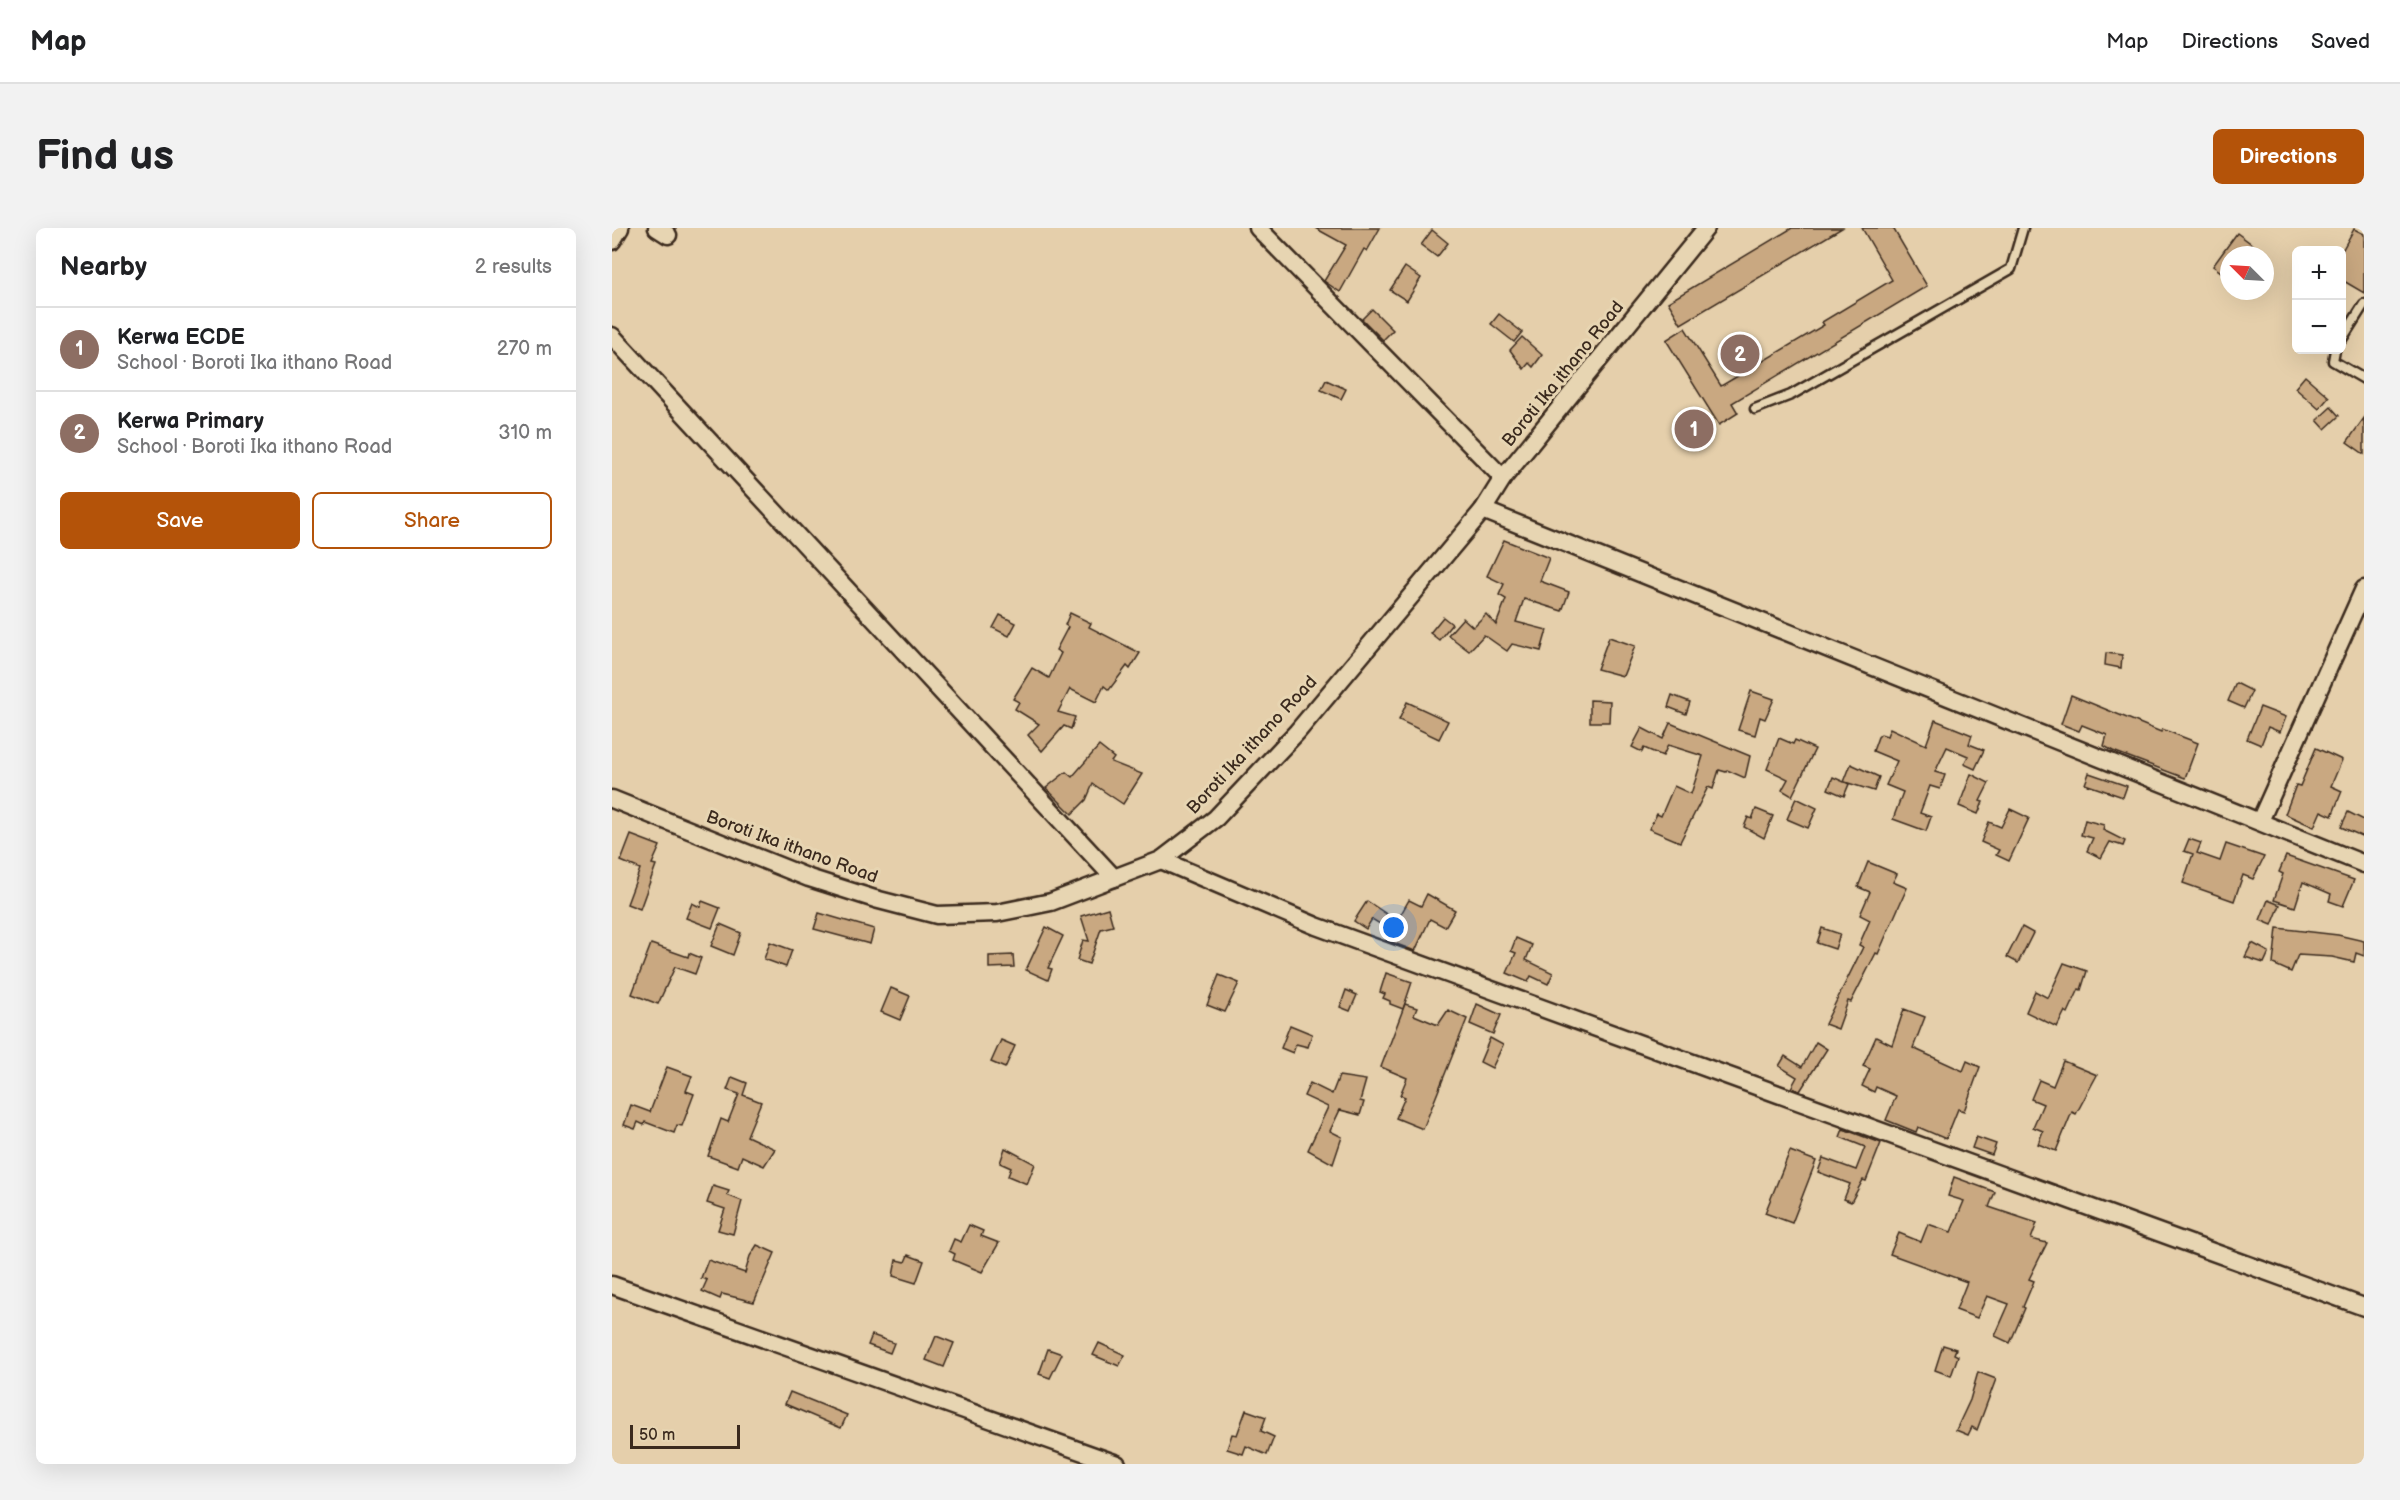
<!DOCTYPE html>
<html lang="en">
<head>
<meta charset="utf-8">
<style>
	body { margin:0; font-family:"Balsamiq Sans",sans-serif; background:#f2f2f2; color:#202124 }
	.controls { position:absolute; right:18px; top:18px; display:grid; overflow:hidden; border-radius:9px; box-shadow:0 6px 24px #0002 }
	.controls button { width:54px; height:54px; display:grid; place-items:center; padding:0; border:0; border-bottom:2px solid #e0e0e0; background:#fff; color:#202124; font:30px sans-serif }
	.compass { position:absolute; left:1608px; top:18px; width:54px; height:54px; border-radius:50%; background:#fff; box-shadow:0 6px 24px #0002; rotate:294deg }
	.scale { position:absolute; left:18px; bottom:15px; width:110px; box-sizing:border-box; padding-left:6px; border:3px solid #3b2a1e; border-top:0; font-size:16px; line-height:21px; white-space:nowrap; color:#3b2a1e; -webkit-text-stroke:4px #e7d5b2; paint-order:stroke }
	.you { position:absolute; left:782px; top:700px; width:21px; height:21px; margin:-15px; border:4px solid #fff; border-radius:50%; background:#1a73e8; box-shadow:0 0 0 9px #1a73e833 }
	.badge { display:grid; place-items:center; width:39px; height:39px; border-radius:50%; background:#b45309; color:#fff; font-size:20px; font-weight:700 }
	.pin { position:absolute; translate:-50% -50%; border:3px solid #fff; box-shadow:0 2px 6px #0006 }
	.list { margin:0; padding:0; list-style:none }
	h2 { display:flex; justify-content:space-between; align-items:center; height:78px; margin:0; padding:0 24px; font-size:26px }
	h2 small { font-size:20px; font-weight:400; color:#757577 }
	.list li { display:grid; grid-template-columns:39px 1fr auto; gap:18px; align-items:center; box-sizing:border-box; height:84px; padding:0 24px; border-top:2px solid #e0e0e0 }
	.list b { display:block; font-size:22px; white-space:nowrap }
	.list p { margin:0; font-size:20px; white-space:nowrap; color:#757577 }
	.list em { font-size:20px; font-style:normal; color:#757577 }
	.actions { display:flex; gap:12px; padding:18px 24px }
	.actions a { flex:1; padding:14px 0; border:2px solid #b45309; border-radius:9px; text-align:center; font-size:21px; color:#b45309 }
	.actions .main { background:#b45309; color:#fff }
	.map { position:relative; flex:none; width:1752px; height:1236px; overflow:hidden; border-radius:9px }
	header { display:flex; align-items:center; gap:36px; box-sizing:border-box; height:84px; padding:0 30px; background:#fff; border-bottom:2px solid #e0e0e0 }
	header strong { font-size:28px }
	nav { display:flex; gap:33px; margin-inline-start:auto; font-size:21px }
	.intro { display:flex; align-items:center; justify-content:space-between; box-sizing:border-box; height:144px; padding:0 36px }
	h1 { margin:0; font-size:42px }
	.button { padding:15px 27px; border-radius:9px; background:#b45309; color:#fff; font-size:21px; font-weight:700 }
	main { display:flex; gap:36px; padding:0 36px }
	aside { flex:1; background:#fff; border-radius:9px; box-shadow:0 6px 24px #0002 }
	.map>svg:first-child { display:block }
	.building { fill:#c9a881; stroke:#3b2a1e; stroke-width:1.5 }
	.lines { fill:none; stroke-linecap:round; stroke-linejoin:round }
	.service-casing { stroke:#3b2a1e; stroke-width:13 }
	.minor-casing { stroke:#3b2a1e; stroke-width:21 }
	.service { stroke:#e7d5b2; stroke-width:8 }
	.minor { stroke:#e7d5b2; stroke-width:16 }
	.labels { text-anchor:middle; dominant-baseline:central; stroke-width:6; stroke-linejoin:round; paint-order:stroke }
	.street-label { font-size:18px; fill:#3b2a1e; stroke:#e7d5b2 }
</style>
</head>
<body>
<header>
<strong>Map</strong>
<nav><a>Map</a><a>Directions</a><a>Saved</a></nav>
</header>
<div class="intro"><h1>Find us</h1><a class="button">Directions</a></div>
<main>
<aside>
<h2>Nearby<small>2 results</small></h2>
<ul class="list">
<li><span class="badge" style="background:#8d6e63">1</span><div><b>Kerwa ECDE</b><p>School · Boroti Ika ithano Road</p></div><em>270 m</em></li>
<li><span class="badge" style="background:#8d6e63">2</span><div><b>Kerwa Primary</b><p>School · Boroti Ika ithano Road</p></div><em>310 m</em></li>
</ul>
<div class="actions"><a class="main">Save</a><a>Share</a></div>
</aside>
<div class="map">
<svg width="1752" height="1236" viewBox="0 0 1752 1236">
	<rect width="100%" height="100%" fill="#e5cfab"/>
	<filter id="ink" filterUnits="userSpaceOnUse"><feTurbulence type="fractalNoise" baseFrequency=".0167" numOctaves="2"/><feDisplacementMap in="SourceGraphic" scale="12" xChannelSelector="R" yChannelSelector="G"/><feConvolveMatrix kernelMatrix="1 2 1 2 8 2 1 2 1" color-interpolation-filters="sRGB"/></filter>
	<g filter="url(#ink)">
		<g class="building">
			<path d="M703,0H768L755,23L752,21L728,64L712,53L734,17Z"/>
			<path d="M1180,0H1230L1069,96L1056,74Z"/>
			<path d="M1250,0H1281L1315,58L1120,175L1126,185L1107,197L1054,112L1073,100L1109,158L1212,97L1210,94L1280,52Z"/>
			<path d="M1742,1L1752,6V65L1730,52V23Z"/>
			<path d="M820,2L836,15L825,29L809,17Z"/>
			<path d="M1625,5L1641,17L1634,27H1617V50L1601,38Z"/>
			<path d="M793,39L809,50L795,73L778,62Z"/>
			<path d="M760,81L781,102L771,112L750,91Z"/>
			<path d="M887,86L910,104L902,114L879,96Z"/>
			<path d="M910,109L930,127L921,139L917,135L912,141L898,122Z"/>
			<path d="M1693,148L1717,169L1707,181L1683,160Z"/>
			<path d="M714,152L734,161L729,171L709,162Z"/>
			<path d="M1719,179L1727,188L1713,201L1705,192Z"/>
			<path d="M1752,190V226L1735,214Z"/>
			<path d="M892,312L937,330L928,353L957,364L950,383L912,371L904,394L935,402L929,423L900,416L895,423L872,407L857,423L836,407L851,390L861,399L874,386L884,397L894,371L887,367L892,356L875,348Z"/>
			<path d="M458,385L479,395L477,399L528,425L518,441L515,438L497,462L492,458L484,474L458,461L446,484L463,489L459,501L452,498L430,523L416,507L427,496L403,481L407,474L401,471L420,440L437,450L449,425L444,422L456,399L453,397Z"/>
			<path d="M388,387L404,395L397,408L381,400Z"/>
			<path d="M831,389L840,396L827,412L818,405Z"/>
			<path d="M997,409L1023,418L1011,448L985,441Z"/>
			<path d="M1494,425L1510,427L1509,440L1493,437Z"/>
			<path d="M1624,455L1640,463L1632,480L1616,473Z"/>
			<path d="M1139,463L1162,471L1153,491L1148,489L1143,507L1126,502Z"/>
			<path d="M1060,467L1078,474L1074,486L1056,479Z"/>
			<path d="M1459,467L1549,504L1550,501L1586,515L1573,550L1501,523L1492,518L1495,507L1470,497L1467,503L1449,496Z"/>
			<path d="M978,472L998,473L997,494H978Z"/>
			<path d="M795,474L836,493L827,511L787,492Z"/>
			<path d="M1648,479L1674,489L1668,504L1656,499L1649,517L1635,511Z"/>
			<path d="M1323,492L1360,507L1357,516L1372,522L1363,541L1352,536L1356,528L1335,519L1323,544L1333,547L1328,561L1318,558L1308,585L1319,589L1314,603L1281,591L1291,564L1274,557L1285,533L1261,523L1266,509L1269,506L1275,508L1278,500L1314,517Z"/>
			<path d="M1058,495L1138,528L1133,550L1115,542L1114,544L1107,542L1101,561L1096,559L1068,614L1037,601L1045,586L1049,588L1062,558L1079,566L1091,528L1056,517L1051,528L1032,520L1030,524L1020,519L1030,500L1051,511Z"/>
			<path d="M1167,510L1181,516L1183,512L1203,521L1180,568L1170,562L1176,551L1155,541Z"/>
			<path d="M487,518L502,530L499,534L530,546L511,576L481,556L474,572L460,586L434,560L454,544L460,549Z"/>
			<path d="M1704,520L1730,532L1719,558L1730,563L1720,588L1709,583L1702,599L1673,586L1684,557L1688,558Z"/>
			<path d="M1239,536L1267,549L1262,563L1233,554L1237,556L1232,568L1216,561L1221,549L1232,554Z"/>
			<path d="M1477,545L1515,558L1511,569L1473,556Z"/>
			<path d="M1359,546L1377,555L1368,573L1371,574L1366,586L1347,578Z"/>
			<path d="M1184,570L1205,580L1196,600L1175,591Z"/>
			<path d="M1144,581L1161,588L1152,610L1132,599L1136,589L1140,591Z"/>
			<path d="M1398,581L1417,590L1397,633L1384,627L1387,622L1369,614L1377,594L1389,599Z"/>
			<path d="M1736,584L1752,592V609L1729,599Z"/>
			<path d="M1473,592L1492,597L1491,602L1513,613L1511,618L1498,614L1489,630L1475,623L1481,610L1469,607Z"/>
			<path d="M19,607L48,618L40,636L44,637L28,681L15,676L28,641L9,633Z"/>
			<path d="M1577,611L1589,615L1585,625L1608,633L1614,616L1652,629L1641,651L1631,647L1622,673L1571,655L1581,626L1572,623Z"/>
			<path d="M1674,628L1742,652L1731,678L1717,673L1719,666L1691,654L1683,679L1662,672L1671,646L1667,644Z"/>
			<path d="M1256,634L1285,646L1281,654L1295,660L1266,726L1264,725L1239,774L1236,773L1226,801L1213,796L1251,719L1247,717L1258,692L1248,687L1258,664L1246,659Z"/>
			<path d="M815,666L843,682L833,699L818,691L803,723L774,712L778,702L760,691L754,701L742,693L755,673L785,693L797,672L809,678Z"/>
			<path d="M1656,672L1668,677L1660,697L1648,692Z"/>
			<path d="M90,673L108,680L100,700L74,690L80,675L88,679Z"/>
			<path d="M496,680L501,698L489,701L477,736L465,732L471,712L477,713L469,688Z"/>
			<path d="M207,685L262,701L258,716L202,701Z"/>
			<path d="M108,696L129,705L121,727L99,718Z"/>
			<path d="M434,699L451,708L436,740L440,741L436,752L414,742Z"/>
			<path d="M1410,699L1421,705L1406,735L1395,729Z"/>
			<path d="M1210,700L1228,706L1223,721L1205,715Z"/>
			<path d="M1665,700L1726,707L1752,713V728L1744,725L1742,734L1720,729L1686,727L1679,744L1661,736Z"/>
			<path d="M904,710L920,717L914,732L941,745L936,756L919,748L916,754L895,745L904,725L899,723Z"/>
			<path d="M158,714L180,722L174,739L152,731Z"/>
			<path d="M1640,715L1657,724L1652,735L1633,729Z"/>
			<path d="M39,716L76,729L77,725L89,730L83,746L63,739L46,776L20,766Z"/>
			<path d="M401,727L402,739L377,740V728Z"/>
			<path d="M1452,735L1475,743L1469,762L1467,761L1456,785L1453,783L1445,799L1414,784L1423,763L1436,770Z"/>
			<path d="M774,745L800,754L791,781L778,776V773L771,770L773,766L768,764Z"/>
			<path d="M607,747L627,755L613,784L595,777Z"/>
			<path d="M279,760L298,768L288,792L269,784Z"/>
			<path d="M734,762L745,767L738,783L728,779Z"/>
			<path d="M793,776L805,780L802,787L826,797L836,782L855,791L811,901L784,890L793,869L788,867L795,850L769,839Z"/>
			<path d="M865,776L889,787L881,806L858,796Z"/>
			<path d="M1292,781L1313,789L1301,820L1351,843L1355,833L1368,839L1352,883L1346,881L1334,911L1306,899L1304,904L1274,892L1284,868L1264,859L1262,864L1250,858L1258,841L1251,838L1264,809L1280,817Z"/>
			<path d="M678,797L700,806L696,819L684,816L681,825L669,820Z"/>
			<path d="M878,810L891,817L880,840L868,834Z"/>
			<path d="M389,812L403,818L393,840L379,834Z"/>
			<path d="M1204,814L1215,821L1188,863L1179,860L1185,849L1167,838L1173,828L1190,839Z"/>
			<path d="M1451,833L1485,847L1464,886L1460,884L1444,923L1426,916L1431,903L1421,899L1431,876L1419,871L1427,852L1441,858Z"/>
			<path d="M55,839L80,848L74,863L82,866L70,898L65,897L62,905L33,894L32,897L26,894L23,901L12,897L19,877L38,884Z"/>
			<path d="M727,848L754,852L748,873L752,874L748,887L728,882L718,903L730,909L721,936L696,922L716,879L692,868L698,855L720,866Z"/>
			<path d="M120,849L135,855L131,867L149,874L135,908L163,921L152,938L130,928L126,939L96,928L109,891L116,894L127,866L115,862Z"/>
			<path d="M1231,901L1269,915L1254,953L1251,952L1239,974L1232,971L1238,956L1206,944L1211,930L1244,942L1253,919L1228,909Z"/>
			<path d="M1364,909L1384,916L1380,927L1360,920Z"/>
			<path d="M393,920L423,936L415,956L396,948L399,940L388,935Z"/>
			<path d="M1178,923L1204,933L1180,995L1153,985Z"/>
			<path d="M1342,949L1383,964L1377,979L1425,995L1419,1011L1435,1015L1417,1051L1422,1053L1411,1079L1413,1080L1398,1115L1383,1108L1397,1076L1375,1068L1365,1090L1344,1082L1355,1054L1278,1026L1287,1005L1309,1014L1316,996L1339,1004L1352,973L1336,968Z"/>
			<path d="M101,958L117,963L115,967L130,973L121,1006L106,1002L113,981L95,975Z"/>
			<path d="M357,997L371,1003L369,1008L387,1015L370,1044L341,1032L343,1026L337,1023L342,1011L349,1014Z"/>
			<path d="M145,1017L163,1025L142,1074L110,1066L108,1071L90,1063L95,1052L89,1050L96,1032L133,1045L138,1028Z"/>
			<path d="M296,1027L312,1033L304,1055L281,1048L284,1032L293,1034Z"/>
			<path d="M260,1107L282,1115L278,1125L256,1117Z"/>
			<path d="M324,1108L342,1115L332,1139L314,1132Z"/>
			<path d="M487,1115L513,1127L507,1138L481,1127Z"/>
			<path d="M1331,1117L1344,1121L1342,1126L1346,1128L1339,1148L1323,1142Z"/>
			<path d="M436,1121L450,1126L438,1150L427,1146Z"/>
			<path d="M1366,1144L1384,1151L1365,1202L1360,1199L1356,1207L1344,1202L1358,1172Z"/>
			<path d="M178,1164L235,1187L229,1200L173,1176Z"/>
			<path d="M634,1182L654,1189L649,1203L662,1209L655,1227L634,1218L631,1226L615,1221L620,1206L625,1207Z"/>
		</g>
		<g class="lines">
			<g class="service-casing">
				<g id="service">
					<path d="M1730,111L1752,76"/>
					<path d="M1723,122L1721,133L1752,151"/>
					<path d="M1143,181L1179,167L1399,41L1411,0"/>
				</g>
			</g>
			<g class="minor-casing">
				<g id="minor">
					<path d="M45,0L56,7"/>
					<path d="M646,0L891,250"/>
					<path d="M0,13L8,0"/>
					<path d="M0,108L502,650"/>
					<path d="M871,282L1752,636"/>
					<path d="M0,571L197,650L263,671L325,687L385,685L439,674L549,632L604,590L685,504L871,282L891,250L1094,0"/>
					<path d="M1648,593L1752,361"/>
					<path d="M549,632L704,698L1752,1079"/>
					<path d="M0,1057L505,1236"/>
				</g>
			</g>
			<use href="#service" class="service"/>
			<use href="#minor" class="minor"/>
		</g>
	</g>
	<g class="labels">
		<g class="street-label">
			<text transform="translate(951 146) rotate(-51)">Boroti Ika ithano Road</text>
			<text transform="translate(640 517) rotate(-47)">Boroti Ika ithano Road</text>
			<text transform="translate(180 619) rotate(20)">Boroti Ika ithano Road</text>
		</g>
	</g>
</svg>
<div class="controls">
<button>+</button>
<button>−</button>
</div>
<svg class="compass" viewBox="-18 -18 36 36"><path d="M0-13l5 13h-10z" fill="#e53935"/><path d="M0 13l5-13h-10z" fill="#757577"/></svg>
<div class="scale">50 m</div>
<div class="you"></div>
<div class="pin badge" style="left:1082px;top:201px;background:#8d6e63">1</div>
<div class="pin badge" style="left:1128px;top:126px;background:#8d6e63">2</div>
</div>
</main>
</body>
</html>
